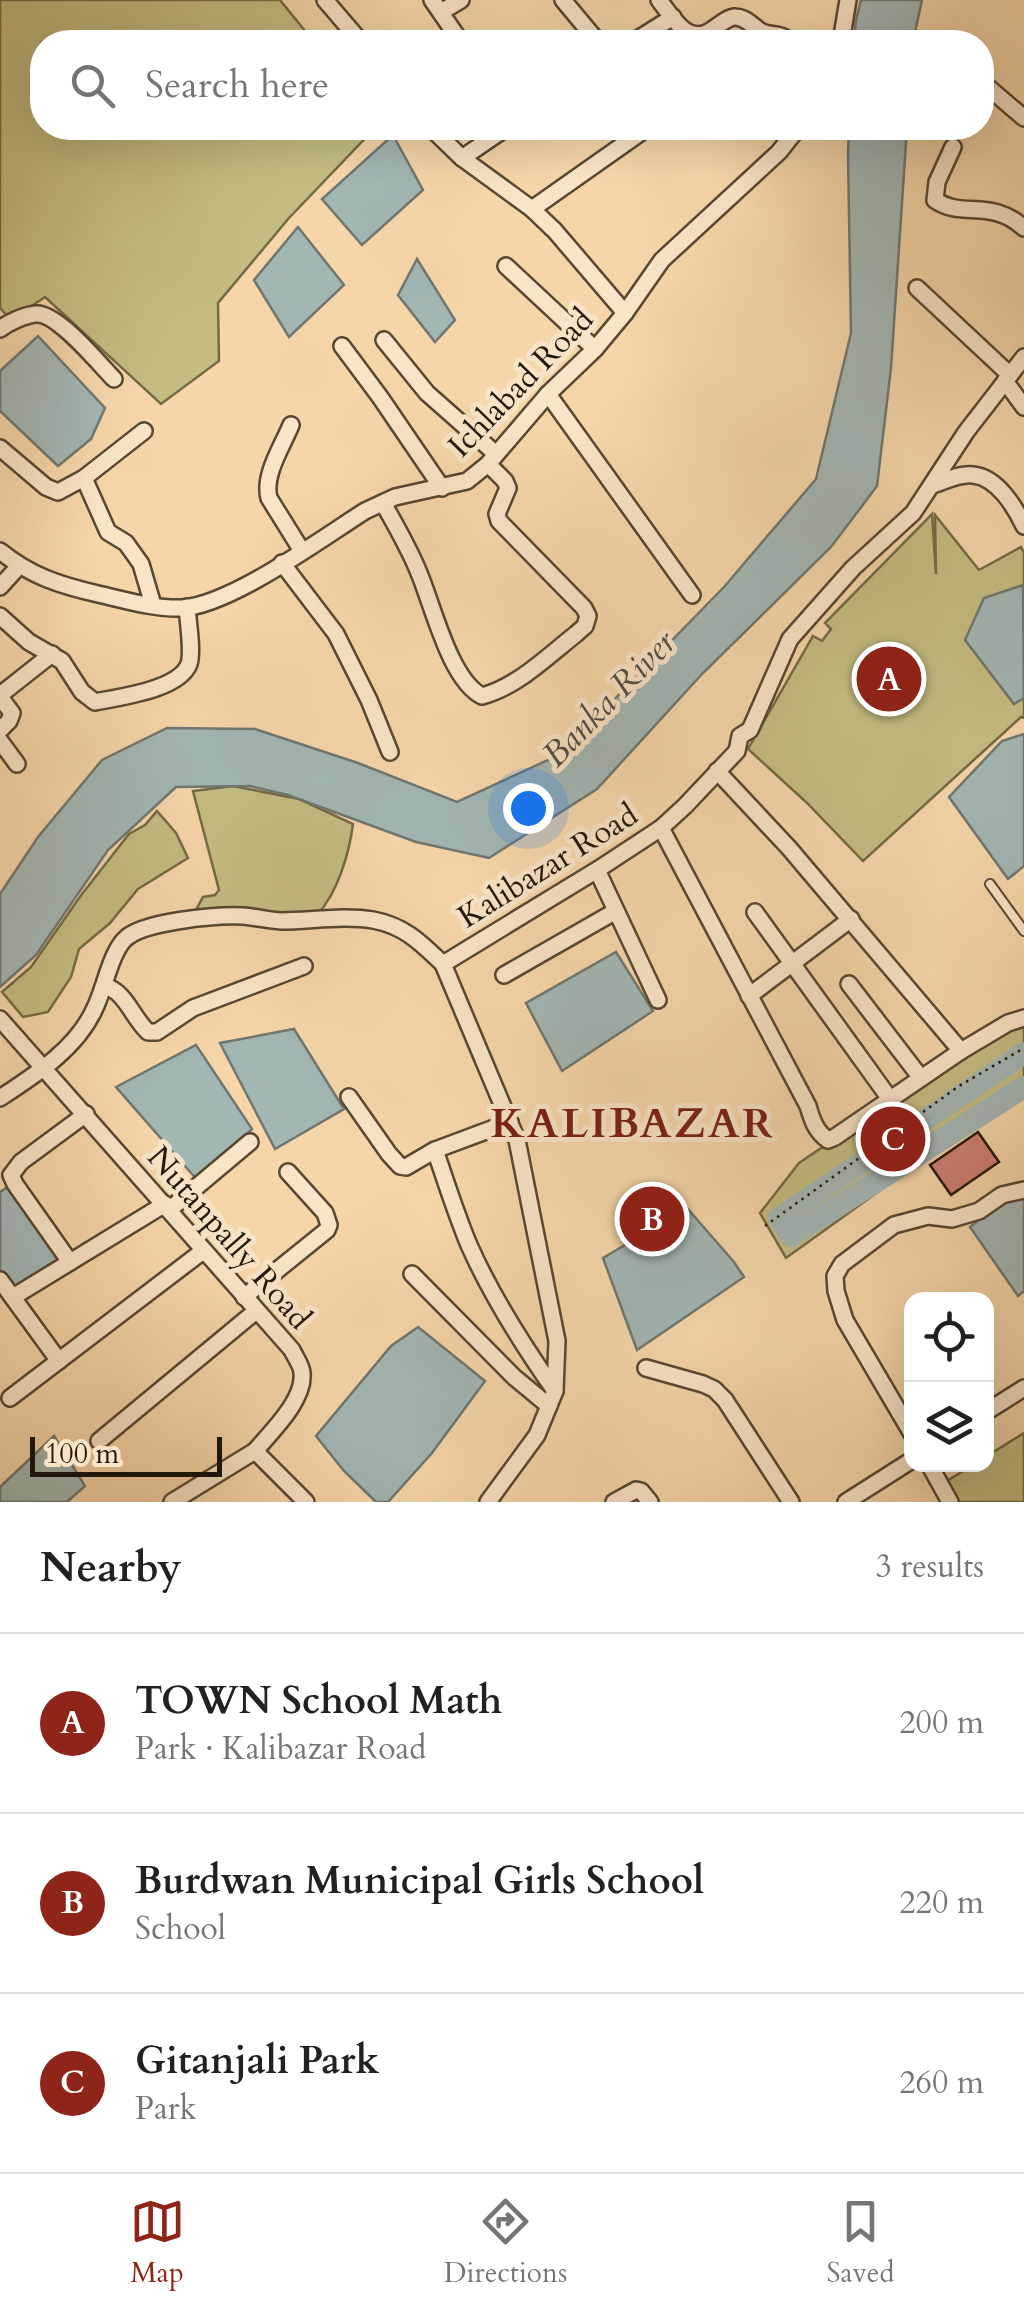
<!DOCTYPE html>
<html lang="en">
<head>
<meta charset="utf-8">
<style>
	body { margin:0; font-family:Cardo,serif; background:#f2f2f2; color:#202124 }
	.controls { position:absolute; right:30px; bottom:30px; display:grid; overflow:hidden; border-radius:20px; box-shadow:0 10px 40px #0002 }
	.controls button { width:90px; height:90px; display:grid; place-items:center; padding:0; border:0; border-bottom:2px solid #e0e0e0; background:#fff; color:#202124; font:50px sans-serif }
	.scale { position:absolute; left:30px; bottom:25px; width:192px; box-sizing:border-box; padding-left:10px; border:5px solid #22180b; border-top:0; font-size:28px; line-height:35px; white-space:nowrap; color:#22180b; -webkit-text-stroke:8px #f9e4c7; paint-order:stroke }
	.you { position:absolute; left:528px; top:808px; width:35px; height:35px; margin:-25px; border:8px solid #fff; border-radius:50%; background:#1a73e8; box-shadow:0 0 0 15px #1a73e833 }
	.badge { display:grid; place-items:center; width:65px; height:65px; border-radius:50%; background:#8f2418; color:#fff; font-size:32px; font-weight:700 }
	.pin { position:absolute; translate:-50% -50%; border:5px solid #fff; box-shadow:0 2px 10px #0006 }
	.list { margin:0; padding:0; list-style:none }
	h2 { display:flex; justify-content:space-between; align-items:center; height:130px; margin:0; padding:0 40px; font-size:42px }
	h2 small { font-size:32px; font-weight:400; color:#757577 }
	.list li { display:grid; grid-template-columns:65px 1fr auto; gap:30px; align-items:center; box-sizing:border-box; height:180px; padding:0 40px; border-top:2px solid #e0e0e0 }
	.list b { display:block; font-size:38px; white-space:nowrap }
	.list p { margin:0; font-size:32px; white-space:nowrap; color:#757577 }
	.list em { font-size:32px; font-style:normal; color:#757577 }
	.icon { flex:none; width:55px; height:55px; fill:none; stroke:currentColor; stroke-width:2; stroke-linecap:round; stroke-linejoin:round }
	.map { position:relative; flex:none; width:1024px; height:1502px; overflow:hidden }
	.search { position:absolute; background:#fff; box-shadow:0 10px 40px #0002; left:30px; right:30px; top:30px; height:110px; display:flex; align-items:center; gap:25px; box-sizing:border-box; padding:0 35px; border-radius:40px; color:#757577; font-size:38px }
	.sheet { height:670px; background:#fff }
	nav { display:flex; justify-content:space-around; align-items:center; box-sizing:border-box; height:140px; border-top:2px solid #e0e0e0; background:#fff; font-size:28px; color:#757577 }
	nav a { display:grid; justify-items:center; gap:5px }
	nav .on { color:#8f2418 }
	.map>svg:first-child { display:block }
	.green { fill:#c4bc82; stroke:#736a46; stroke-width:2.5 }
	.water { fill:#a2b6b4; stroke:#6f7770; stroke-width:2.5 }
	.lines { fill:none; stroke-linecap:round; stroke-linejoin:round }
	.river { stroke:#a2b6b4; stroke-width:22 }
	.building { fill:#ce7e72; stroke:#22180b; stroke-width:2.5 }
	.lane-casing { stroke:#574832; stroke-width:12 }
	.street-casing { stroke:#574832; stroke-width:20 }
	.path { stroke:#22180b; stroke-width:2.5; stroke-dasharray:2.5 5; stroke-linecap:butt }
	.lane { stroke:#f9e4c7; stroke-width:8 }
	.street { stroke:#f9e4c7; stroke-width:15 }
	.labels { text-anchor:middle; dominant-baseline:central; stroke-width:10; stroke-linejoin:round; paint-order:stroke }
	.street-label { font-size:32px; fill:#22180b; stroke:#f9e4c7 }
	.water-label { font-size:35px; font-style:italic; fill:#4f4f46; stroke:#f9e4c7 }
	.district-label { font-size:42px; font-weight:bold; letter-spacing:2.5px; fill:#7a1f14; stroke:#f9e4c7 }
</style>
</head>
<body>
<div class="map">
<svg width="1024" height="1502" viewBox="0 0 1024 1502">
	<rect width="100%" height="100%" fill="#f6d6a9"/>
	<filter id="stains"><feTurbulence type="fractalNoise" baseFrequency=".002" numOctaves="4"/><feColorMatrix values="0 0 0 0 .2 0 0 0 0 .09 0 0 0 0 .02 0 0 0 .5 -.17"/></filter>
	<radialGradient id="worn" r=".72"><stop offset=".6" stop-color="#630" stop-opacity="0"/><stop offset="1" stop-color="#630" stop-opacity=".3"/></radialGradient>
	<g class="green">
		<path d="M0,0H280L314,42H42V128H375L289,218L218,303L219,361L161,404L45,297L11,320L0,308Z"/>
		<path d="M932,514L936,574L935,515L979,570L1021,547L1024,553V718L1021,717L863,861L806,802L748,749L813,636L822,641L831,629L825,623Z"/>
		<path d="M233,786L299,799L353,824C349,854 338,892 317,915L201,914L196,910L203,897L215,895L219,890L193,791Z"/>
		<path d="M157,811L176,833L188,858L138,889L110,923L79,949L71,977L48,1012L23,1017L2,992L31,967L82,894L129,834L145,825Z"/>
		<path d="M1024,1018V1096L985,1115L786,1258L760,1213L799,1163L1008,1023Z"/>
		<path d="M1024,1433V1502H953L942,1484L973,1465L986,1464L987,1456Z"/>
	</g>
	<g class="water">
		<path d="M861,0H922L913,42H854L856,20Z"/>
		<path d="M849,128H907L891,368L877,486L831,547L702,674L597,789L489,858L416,842L288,795L250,786L176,787L108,850L36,955L0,987V894L38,837L102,760L167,728L255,729L358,763L457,802L561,754L724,587L816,479L851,333L848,154Z"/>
		<path d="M393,135L423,190L362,245L322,199Z"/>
		<path d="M298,227L344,285L289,337L254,280Z"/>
		<path d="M417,259L455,320L435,342L398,295Z"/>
		<path d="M38,336L105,408L91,439L58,466L0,411V371Z"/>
		<path d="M1023,585L1024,698L1014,704L965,640L984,598Z"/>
		<path d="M1024,734V866L1008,879L949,797L1002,741Z"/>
		<path d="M616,952L653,1011L562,1071L526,1003Z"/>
		<path d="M294,1029L344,1109L275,1149L220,1043Z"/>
		<path d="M196,1045L252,1129L199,1182L116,1087Z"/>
		<path d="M9,1186L60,1262L12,1288L0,1271V1192Z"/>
		<path d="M1024,1198V1291L1018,1296L970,1227L1005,1200Z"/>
		<path d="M687,1208L734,1262L744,1277L637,1350L603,1258Z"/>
		<path d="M418,1327L485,1381L432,1453L388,1502H376L344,1471L316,1436L391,1346Z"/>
		<path d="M54,1436L85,1486L67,1502H0V1487Z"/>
	</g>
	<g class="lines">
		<path class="river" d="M1024,1053L779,1218L791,1236L1024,1087"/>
	</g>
	<path class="building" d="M978,1132L999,1162L951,1195L930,1165Z"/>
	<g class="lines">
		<g class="lane-casing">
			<path id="lane" d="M990,884L1024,931"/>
		</g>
		<g class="street-casing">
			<g id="street">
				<path d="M325,0L361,42"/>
				<path d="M432,0L461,42"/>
				<path d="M563,0L598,42"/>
				<path d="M659,0C674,19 688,47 713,29C720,25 726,18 734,17C745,16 753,27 762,32C775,37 779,32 791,42"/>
				<path d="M441,12L461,0"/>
				<path d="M633,42L673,17"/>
				<path d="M841,42L848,0"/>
				<path d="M982,82L1024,118"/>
				<path d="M431,128L462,158L506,128"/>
				<path d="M953,147L937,182L935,200C962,219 991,198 1024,228"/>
				<path d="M462,158L532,209L555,231L625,313"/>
				<path d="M532,209L647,128"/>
				<path d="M506,266L595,349"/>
				<path d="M917,288L1010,375"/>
				<path d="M0,329C9,322 25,315 36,314C57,312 99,364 114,379"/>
				<path d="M384,340L427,393L496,454"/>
				<path d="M342,346L380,397L442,488"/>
				<path d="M1005,381L1024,407"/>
				<path d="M548,394L692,595"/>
				<path d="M291,425C282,447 263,475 269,498L302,551"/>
				<path d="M0,448L46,487L58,492L84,478L144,431"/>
				<path d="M84,478L108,532L126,543L141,564L153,605"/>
				<path d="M933,485C945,481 960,473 973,475C997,477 1015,507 1024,526"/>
				<path d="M383,503C396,526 409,548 419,573C433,606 450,680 482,696C517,687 548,656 576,634L585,626L588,616L584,608L499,521L497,514L508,488L505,481L488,464"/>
				<path d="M0,551C31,576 59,585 98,594C125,600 154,609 182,608C231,605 321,539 365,511L395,497L467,481L488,464L548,394L595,349L625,313L662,260L779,152L798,128"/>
				<path d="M282,563L336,634L369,700L390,752"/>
				<path d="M0,587L19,566"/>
				<path d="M0,616L29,642L62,661L82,692L95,702C119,697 179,690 189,664C193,651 188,622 187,607"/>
				<path d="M0,695L52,654"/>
				<path d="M0,697L12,713L9,721L0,730"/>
				<path d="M0,741L17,764"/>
				<path d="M717,771L789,848L961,1051L1008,1023L1024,1018"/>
				<path d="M661,828L808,1106C812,1119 815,1131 828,1140L835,1137L961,1051"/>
				<path d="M597,870L658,1000"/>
				<path d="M755,912L890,1099"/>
				<path d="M504,975L616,911"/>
				<path d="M849,984L921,1078"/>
				<path d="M105,986C126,992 132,1017 148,1032H157L193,1008L304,966"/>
				<path d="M749,996L851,919"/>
				<path d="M0,1019L292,1350C295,1357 302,1366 302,1373C305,1400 271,1432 255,1451L306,1502"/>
				<path d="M349,1097L389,1154L400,1166L406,1167L435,1150L510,1122"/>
				<path d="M0,1098C35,1075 76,1049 94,1010C104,991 110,955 124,940C141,921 217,915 243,916C255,917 268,920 281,921C311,921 343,915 373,920C405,926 421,943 443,964"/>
				<path d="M435,1150C446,1182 456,1214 469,1245C492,1297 522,1344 555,1391"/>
				<path d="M169,1210L250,1142"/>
				<path d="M70,1262L15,1184L11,1175L21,1162L86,1114"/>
				<path d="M412,1274L514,1377L549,1406"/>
				<path d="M0,1280L59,1361"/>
				<path d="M13,1297L165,1204"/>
				<path d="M244,1297L327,1230L329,1225L325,1213L288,1172"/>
				<path d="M646,1368L703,1384L714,1389L725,1400L791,1502"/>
				<path d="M10,1398L203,1251"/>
				<path d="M986,1412L1024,1388"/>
				<path d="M912,1434L845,1320L836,1291L835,1276L842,1264L894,1225L928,1216L952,1219L979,1211L1002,1195L1024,1190"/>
				<path d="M99,1441L256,1311"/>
				<path d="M929,1464L950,1502"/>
				<path d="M172,1502L255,1451"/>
				<path d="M488,1502L537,1435L555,1391L557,1341L517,1140L443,964L597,870L661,828L685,806L737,751L740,736L750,730L790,639L853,568L913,513L966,432L1024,357"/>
				<path d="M614,1502L636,1490L641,1491L650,1502"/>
				<path d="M846,1502L912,1460"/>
			</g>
		</g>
		<path class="path" d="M765,1226L959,1086L1024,1048"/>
		<use href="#lane" class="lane"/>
		<use href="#street" class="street"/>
	</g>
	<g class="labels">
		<g class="street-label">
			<text transform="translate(521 383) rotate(-46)">Ichlabad Road</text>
			<text transform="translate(548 866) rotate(-32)">Kalibazar Road</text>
			<text transform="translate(229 1238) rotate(49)">Nutanpally Road</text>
		</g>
		<g class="water-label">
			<text transform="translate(609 699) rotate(-46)">Banka River</text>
		</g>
		<g class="district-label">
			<text x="633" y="1123">KALIBAZAR</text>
		</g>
	</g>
	<rect width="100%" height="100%" filter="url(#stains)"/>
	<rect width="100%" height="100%" fill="url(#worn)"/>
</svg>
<div class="controls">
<button><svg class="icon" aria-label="locate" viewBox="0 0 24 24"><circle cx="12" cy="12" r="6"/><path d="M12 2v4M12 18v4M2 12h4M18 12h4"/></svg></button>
<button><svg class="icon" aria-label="layers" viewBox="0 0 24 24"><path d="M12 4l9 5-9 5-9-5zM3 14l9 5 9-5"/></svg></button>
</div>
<div class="scale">100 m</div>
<div class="you"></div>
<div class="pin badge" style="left:889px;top:679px">A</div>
<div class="pin badge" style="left:652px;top:1219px">B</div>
<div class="pin badge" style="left:893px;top:1139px">C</div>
<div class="search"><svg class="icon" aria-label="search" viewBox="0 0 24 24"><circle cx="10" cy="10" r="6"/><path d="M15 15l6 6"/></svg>Search here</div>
</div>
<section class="sheet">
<h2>Nearby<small>3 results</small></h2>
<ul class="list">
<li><span class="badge">A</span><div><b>TOWN School Math</b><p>Park · Kalibazar Road</p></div><em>200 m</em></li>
<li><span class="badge">B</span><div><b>Burdwan Municipal Girls School</b><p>School</p></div><em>220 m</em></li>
<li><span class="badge">C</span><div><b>Gitanjali Park</b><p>Park</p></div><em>260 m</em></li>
</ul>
</section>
<nav>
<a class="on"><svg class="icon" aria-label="map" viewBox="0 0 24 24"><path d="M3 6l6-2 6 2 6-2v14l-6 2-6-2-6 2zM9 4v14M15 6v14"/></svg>Map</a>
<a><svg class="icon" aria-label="directions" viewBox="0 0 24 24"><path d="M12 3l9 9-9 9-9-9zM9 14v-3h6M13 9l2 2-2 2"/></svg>Directions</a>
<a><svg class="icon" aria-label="saved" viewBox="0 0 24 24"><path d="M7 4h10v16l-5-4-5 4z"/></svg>Saved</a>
</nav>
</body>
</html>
